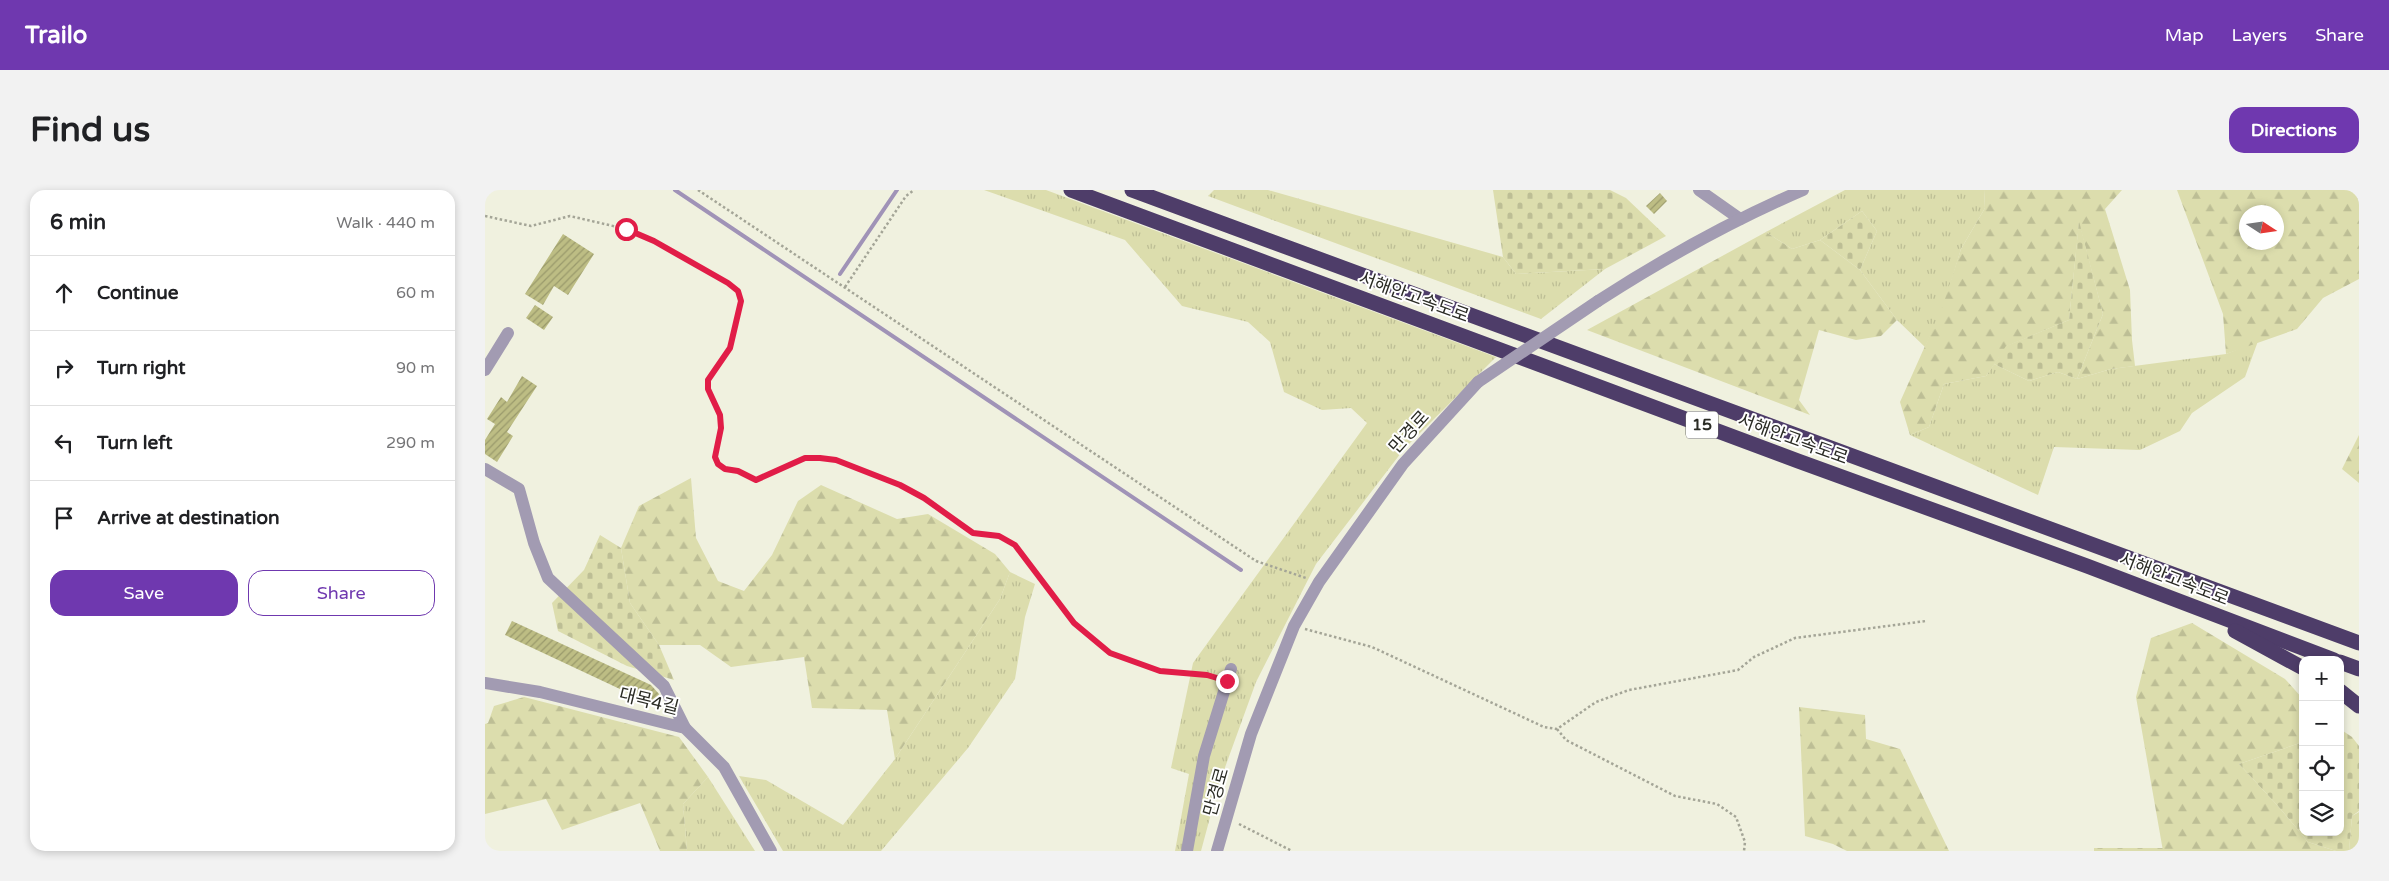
<!DOCTYPE html>
<html lang="en">
<head>
<meta charset="utf-8">
<style>
	body { margin:0; font-family:"Varela Round","Noto Sans KR",sans-serif; background:#f2f2f2; color:#202124 }
	.controls { position:absolute; right:15px; bottom:15px; display:grid; overflow:hidden; border-radius:10px; box-shadow:0 2px 8px #0003 }
	.controls button { width:45px; height:45px; display:grid; place-items:center; padding:0; border:0; border-bottom:1px solid #e0e0e0; background:#fff; color:#202124; font:25px sans-serif }
	.compass { position:absolute; left:1754px; top:15px; width:45px; height:45px; border-radius:50%; background:#fff; box-shadow:0 2px 8px #0003; rotate:102deg }
	.stop { position:absolute; width:15px; height:15px; margin:-11px; border:4px solid #e11d48; border-radius:50%; background:#fff }
	.stop.end { background:#e11d48; border-color:#fff; box-shadow:0 1px 5px #0008 }
	.list { margin:0; padding:0; list-style:none }
	h2 { display:flex; justify-content:space-between; align-items:center; height:65px; margin:0; padding:0 20px; font-size:21px }
	h2 small { font-size:16px; font-weight:400; color:#757577 }
	.list li { display:grid; grid-template-columns:32px 1fr auto; gap:15px; align-items:center; box-sizing:border-box; height:75px; padding:0 20px; border-top:1px solid #e0e0e0 }
	.list b { display:block; font-size:19px; white-space:nowrap }
	.list em { font-size:16px; font-style:normal; color:#757577 }
	.actions { display:flex; gap:10px; padding:15px 20px }
	.actions a { flex:1; padding:11px 0; border:1px solid #6f38af; border-radius:15px; text-align:center; font-size:18px; color:#6f38af }
	.actions .main { background:#6f38af; color:#fff }
	.icon { flex:none; width:28px; height:28px; fill:none; stroke:currentColor; stroke-width:2; stroke-linecap:round; stroke-linejoin:round }
	.map { position:relative; flex:none; width:1874px; height:661px; overflow:hidden; border-radius:15px }
	header { display:flex; align-items:center; gap:30px; box-sizing:border-box; height:70px; padding:0 25px; background:#6f38af; color:#fff }
	header strong { font-size:24px }
	nav { display:flex; gap:28px; margin-inline-start:auto; font-size:18px }
	.intro { display:flex; align-items:center; justify-content:space-between; box-sizing:border-box; height:120px; padding:0 30px }
	h1 { margin:0; font-size:35px }
	.button { padding:12px 22px; border-radius:15px; background:#6f38af; color:#fff; font-size:18px; font-weight:700 }
	main { display:flex; gap:30px; padding:0 30px }
	aside { flex:1; background:#fff; border-radius:15px; box-shadow:0 2px 8px #0003 }
	.map>svg:first-child { display:block }
	.grass { fill:url(#grass-tufts) }
	.forest { fill:url(#forest-firs); fill-rule:evenodd }
	.cemetery { fill:url(#cemetery-stones) }
	.lines { fill:none; stroke-linecap:round; stroke-linejoin:round }
	.stream { stroke:#a093b7; stroke-width:4 }
	.building { fill:url(#building-hatch) }
	.path { stroke:#a4a597; stroke-width:2.5; stroke-dasharray:2.5 2.5; stroke-linecap:butt }
	.minor { stroke:#a29bb2; stroke-width:12 }
	.highway { stroke:#4e3d69; stroke-width:15 }
	.minor-bridge { stroke:#a29bb2; stroke-width:12 }
	.route { stroke:#e11d48; stroke-width:6 }
	.labels { text-anchor:middle; dominant-baseline:central; stroke-width:4; stroke-linejoin:round; paint-order:stroke }
	.shield { fill:#fff; stroke:#6a6b66; stroke-width:1 }
	.shield-label { font-size:16px; font-weight:bold; fill:#2a2b24 }
	.street-label { font-size:18px; fill:#2a2b24; stroke:#fff }
</style>
</head>
<body>
<header>
<strong>Trailo</strong>
<nav><a>Map</a><a>Layers</a><a>Share</a></nav>
</header>
<div class="intro"><h1>Find us</h1><a class="button">Directions</a></div>
<main>
<aside>
<h2>6 min<small>Walk · 440 m</small></h2>
<ul class="list">
<li><svg class="icon" aria-label="ahead" viewBox="0 0 24 24"><path d="M12 20V5M6 11l6-6 6 6"/></svg><div><b>Continue</b></div><em>60 m</em></li>
<li><svg class="icon" aria-label="right" viewBox="0 0 24 24"><path d="M7 20v-9h11M14 6l5 5-5 5"/></svg><div><b>Turn right</b></div><em>90 m</em></li>
<li><svg class="icon" aria-label="left" viewBox="0 0 24 24"><path d="M17 20v-9H6M10 6l-5 5 5 5"/></svg><div><b>Turn left</b></div><em>290 m</em></li>
<li><svg class="icon" aria-label="arrive" viewBox="0 0 24 24"><path d="M6 21V4h12l-3 4 3 4H6"/></svg><div><b>Arrive at destination</b></div></li>
</ul>
<div class="actions"><a class="main">Save</a><a>Share</a></div>
</aside>
<div class="map">
<svg width="1874" height="661" viewBox="0 0 1874 661">
	<defs>
		<pattern id="grass-tufts" width="24" height="20" patternUnits="userSpaceOnUse" patternTransform="scale(1.25)"><rect width="24" height="20" fill="#dcddad"/><path d="M3 7l-1-3M5 7V3M7 7l1-3M15 17l-1-3M17 17v-4M19 17l1-3" fill="none" stroke="#bdbe95"/></pattern>
		<pattern id="forest-firs" width="22" height="20" patternUnits="userSpaceOnUse" patternTransform="scale(1.25)"><rect width="22" height="20" fill="#dcddad"/><path d="M5 1l3.5 6h-7zM16 11l3.5 6h-7z" fill="#bdbe95"/></pattern>
		<pattern id="cemetery-stones" width="16" height="16" patternUnits="userSpaceOnUse" patternTransform="scale(1.25)"><rect width="16" height="16" fill="#dcddad"/><path d="M2 7V4a2 2 0 0 1 4 0v3zM10 15v-3a2 2 0 0 1 4 0v3z" fill="#bdbe95"/></pattern>
		<pattern id="building-hatch" width="6" height="6" patternUnits="userSpaceOnUse" patternTransform="scale(1.25)"><rect width="6" height="6" fill="#bdbd84"/><path d="M-1 1l2-2M0 6l6-6M5 7l2-2" fill="none" stroke="#9a9a6c"/></pattern>
	</defs>
	<rect width="100%" height="100%" fill="#f0f1df"/>
	<g class="grass">
		<path d="M499,0H561L1011,167L919,259L831,374L771,492L734,594L716,661H690L704,584L686,578L708,473L882,233L866,218L837,220L799,202L785,152L763,132L697,116L640,50Z"/>
		<path d="M729,0H783L1018,67L1031,84L1120,79L1056,129L723,6Z"/>
		<path d="M1360,0H1499L1500,18L1476,59L1458,118L1440,157L1412,130L1375,80L1392,41L1377,21L1335,50L1307,59L1281,42Z"/>
		<path d="M1773,151L1760,187L1707,223L1695,241L1655,260L1569,257L1553,305L1425,245L1444,237L1459,194L1501,186L1509,174L1544,191L1573,182L1592,189L1626,179L1741,164Z"/>
		<path d="M525,382L550,394L540,427L530,489L483,558L396,661H298L254,586L281,590L358,635L410,569L515,409Z"/>
		<path d="M223,587L270,661H202L198,614Z"/>
	</g>
	<g class="forest">
		<path d="M1499,0H1637L1620,19L1645,100L1647,150L1650,176L1626,179L1592,189L1618,124L1594,33L1584,130L1522,156L1501,186L1459,194L1444,237L1425,245L1415,212L1457,118L1476,59L1500,18Z"/>
		<path d="M1692,0H1874V89L1838,108L1812,139L1741,164L1738,124ZM1762,22H1792V52H1762Z"/>
		<path d="M1281,42L1307,59L1335,50L1375,80L1412,130L1396,146L1371,150L1334,140L1314,210L1325,225L1102,140Z"/>
		<path d="M1874,245V293L1857,279Z"/>
		<path d="M206,288L211,348L233,391L259,401L287,365L313,311L336,295L412,329L443,324L510,364L525,382L515,409L410,569L402,520L327,518L319,467L246,477L215,455H174L145,413L136,358L154,316Z"/>
		<path d="M1707,433L1800,489L1818,509V552L1754,574L1793,616L1823,652L1851,661H1678L1651,507L1666,448Z"/>
		<path d="M39,507L194,547L223,587L198,614L202,661H175L155,613L77,640L61,609L0,624V534L3,533L9,516Z"/>
		<path d="M1314,517L1380,525L1381,549L1415,559L1464,661H1362L1348,654L1320,646Z"/>
		<path d="M1874,622V661H1864L1867,626Z"/>
	</g>
	<g class="cemetery">
		<path d="M1008,0H1125L1141,8L1181,46L1120,79L1031,84L1018,67Z"/>
		<path d="M1377,21L1392,41L1375,80L1335,50Z"/>
		<path d="M1594,31L1618,124L1592,189L1573,182L1544,191L1509,174L1521,156L1584,130Z"/>
		<path d="M115,345L136,358L145,413L174,455L189,490L142,476L73,441L67,413L99,380Z"/>
		<path d="M1855,539L1867,547L1874,556V621L1867,626L1864,661H1851L1823,652L1793,616L1754,574L1818,552V642H1855Z"/>
		<rect x="1609" y="658" width="69" height="3"/>
	</g>
	<g class="lines">
		<g class="stream">
			<path d="M190,0L756,380"/>
			<path d="M355,84L412,0"/>
		</g>
	</g>
	<g class="building">
		<path d="M1175,3L1182,11L1169,24L1161,16Z"/>
		<path d="M78,44L109,64L83,105L69,96L58,115L40,104Z"/>
		<path d="M50,115L68,127L59,140L41,128Z"/>
		<path d="M37,186L52,196L22,242L28,246L12,272L0,264V250L10,234L2,229L16,207L22,212Z"/>
		<path d="M27,431L166,495L174,504L169,515L20,445Z"/>
	</g>
	<g class="lines">
		<g class="path">
			<path d="M213,0L771,371L821,388"/>
			<path d="M0,26L46,36L85,26L141,39L169,51L243,93L253,101L256,111L245,158L223,191V199L235,225L236,238L230,267L233,274L240,279L253,281L271,290L320,268H335L351,270L415,295L439,308L488,343L514,347L529,355L589,433L625,463L675,481L722,485L731,488"/>
			<path d="M360,97L421,6L429,0"/>
			<path d="M820,439L887,457L1059,537L1072,539L1111,512L1144,500L1253,480L1269,467L1310,448L1441,431"/>
			<path d="M1072,539L1081,550L1190,606L1232,614L1251,627L1260,652L1259,661"/>
			<path d="M754,634L807,661"/>
		</g>
		<g class="minor">
			<path d="M1214,0L1255,29"/>
			<path d="M1113,111C1178,69 1246,31 1318,0"/>
			<path d="M0,180L23,143"/>
			<path d="M0,279L34,299L49,353L63,388L179,496L200,538"/>
			<path d="M0,493L55,502L200,538L239,577L286,661"/>
			<path d="M702,661L719,566L746,479"/>
			<path d="M732,661L766,544L809,436L834,392L918,274L993,192"/>
		</g>
		<g class="highway">
			<path d="M586,0L1313,271L1602,376L1849,470"/>
			<path d="M647,0L1874,453"/>
			<path d="M1750,441L1818,478"/>
			<path d="M1855,472L1874,479"/>
			<path d="M1855,501L1874,516"/>
		</g>
		<path class="minor-bridge" d="M993,192L1113,111"/>
	</g>
	<g class="lines">
		<path class="route" d="M141,39L169,51L243,93L253,101L256,111L245,158L223,190V199L235,225L236,238L230,267L233,274L240,279L253,281L271,290L320,268H335L351,270L415,295L439,308L488,343L514,346L530,355L589,433L625,463L675,481L722,485L742,491"/>
	</g>
	<g class="labels">
		<rect class="shield" x="1201" y="221.5" width="32" height="27" rx="4"/>
		<g class="shield-label">
			<text x="1217" y="235">15</text>
		</g>
		<g class="street-label">
			<text transform="translate(929 107) rotate(20)">서해안고속도로</text>
			<text transform="translate(924 242) rotate(-48)">만경로</text>
			<text transform="translate(1308 249) rotate(20)">서해안고속도로</text>
			<text transform="translate(1689 389) rotate(21)">서해안고속도로</text>
			<text transform="translate(164 511) rotate(14)">대목4길</text>
			<text transform="translate(731 602) rotate(-74)">만경로</text>
		</g>
	</g>
</svg>
<div class="controls">
<button>+</button>
<button>−</button>
<button><svg class="icon" aria-label="locate" viewBox="0 0 24 24"><circle cx="12" cy="12" r="6"/><path d="M12 2v4M12 18v4M2 12h4M18 12h4"/></svg></button>
<button><svg class="icon" aria-label="layers" viewBox="0 0 24 24"><path d="M12 4l9 5-9 5-9-5zM3 14l9 5 9-5"/></svg></button>
</div>
<svg class="compass" viewBox="-18 -18 36 36"><path d="M0-13l5 13h-10z" fill="#e53935"/><path d="M0 13l5-13h-10z" fill="#757577"/></svg>
<div class="stop" style="left:141px;top:39px"></div>
<div class="stop end" style="left:742px;top:491px"></div>
</div>
</main>
</body>
</html>
